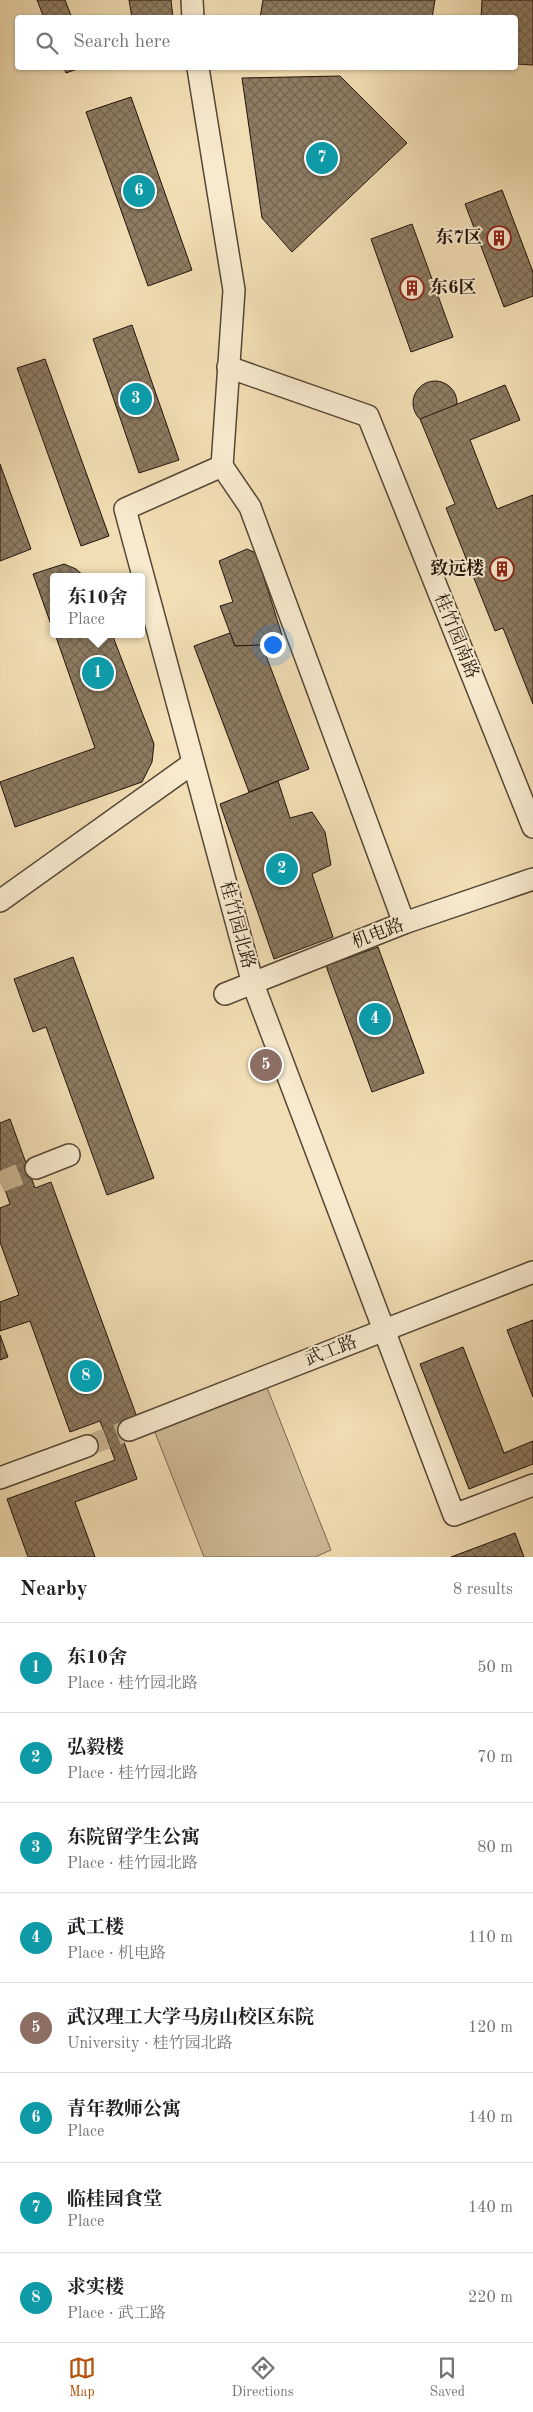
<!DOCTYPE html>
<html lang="en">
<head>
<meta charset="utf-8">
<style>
	body { margin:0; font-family:"Old Standard TT","Noto Serif SC",serif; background:#f2f2f2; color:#202124 }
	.you { position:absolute; left:272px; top:644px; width:18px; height:18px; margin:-12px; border:4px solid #fff; border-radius:50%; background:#1a73e8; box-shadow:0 0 0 8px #1a73e833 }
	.badge { display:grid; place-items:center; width:32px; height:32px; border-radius:50%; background:#b45309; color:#fff; font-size:16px; font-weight:700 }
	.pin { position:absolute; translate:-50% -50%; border:2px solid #fff; box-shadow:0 1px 5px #0006 }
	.popup { position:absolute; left:50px; top:573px; width:95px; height:65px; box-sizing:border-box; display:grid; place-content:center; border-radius:5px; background:#fff; filter:drop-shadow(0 1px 4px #0005); font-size:16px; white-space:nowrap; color:#757577 }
	.popup b { font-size:19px; color:#202124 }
	.popup::after { content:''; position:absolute; left:50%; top:100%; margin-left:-10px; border:10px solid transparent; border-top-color:#fff }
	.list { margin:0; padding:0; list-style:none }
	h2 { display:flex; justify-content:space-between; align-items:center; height:65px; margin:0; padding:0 20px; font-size:21px }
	h2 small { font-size:16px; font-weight:400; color:#757577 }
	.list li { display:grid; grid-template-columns:32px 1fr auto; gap:15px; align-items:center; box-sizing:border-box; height:90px; padding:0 20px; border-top:1px solid #e0e0e0 }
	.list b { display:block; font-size:19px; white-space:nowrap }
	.list p { margin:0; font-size:16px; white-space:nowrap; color:#757577 }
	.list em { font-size:16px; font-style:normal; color:#757577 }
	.icon { flex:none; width:28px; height:28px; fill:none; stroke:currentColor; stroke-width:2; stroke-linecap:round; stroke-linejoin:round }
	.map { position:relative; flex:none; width:533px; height:1557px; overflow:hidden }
	.search { position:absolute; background:#fff; box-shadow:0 1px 4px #0004; left:15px; right:15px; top:15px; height:55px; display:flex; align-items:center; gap:12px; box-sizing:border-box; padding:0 18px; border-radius:5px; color:#757577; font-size:19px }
	.sheet { height:785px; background:#fff }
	nav { display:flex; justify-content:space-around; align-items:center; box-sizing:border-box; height:70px; border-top:1px solid #e0e0e0; background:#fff; font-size:14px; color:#757577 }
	nav a { display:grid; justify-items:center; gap:2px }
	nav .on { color:#b45309 }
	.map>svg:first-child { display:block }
	.green { fill:#cfbb97; stroke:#786751 }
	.building { fill:url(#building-cross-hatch); stroke:#22130b }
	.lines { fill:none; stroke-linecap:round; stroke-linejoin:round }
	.street-tunnel { stroke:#c8b592; stroke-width:21; stroke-dasharray:21 11; stroke-linecap:butt }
	.street-casing { stroke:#564635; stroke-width:24 }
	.street { stroke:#f7eace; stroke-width:21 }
	.labels { text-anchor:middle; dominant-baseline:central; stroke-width:4; stroke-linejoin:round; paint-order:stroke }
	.poi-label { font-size:18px; font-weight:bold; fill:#22130b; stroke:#f7eace; text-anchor:end }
	.street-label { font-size:18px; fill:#22130b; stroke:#f7eace }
</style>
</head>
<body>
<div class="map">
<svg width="533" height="1557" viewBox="0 0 533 1557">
	<defs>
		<pattern id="building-cross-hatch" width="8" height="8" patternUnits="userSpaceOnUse" patternTransform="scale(1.25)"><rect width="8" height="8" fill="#8e7d63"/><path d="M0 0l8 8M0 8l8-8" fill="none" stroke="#746550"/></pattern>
	</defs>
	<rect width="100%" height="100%" fill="#f2deb4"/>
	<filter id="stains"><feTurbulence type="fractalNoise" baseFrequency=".004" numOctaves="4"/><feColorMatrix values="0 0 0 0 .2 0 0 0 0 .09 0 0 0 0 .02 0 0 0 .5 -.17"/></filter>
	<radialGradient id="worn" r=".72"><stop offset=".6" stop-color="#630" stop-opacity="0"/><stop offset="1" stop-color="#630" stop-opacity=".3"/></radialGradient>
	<path class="green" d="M266,1385L331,1550L315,1557H204L154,1430Z"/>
	<g class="building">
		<path d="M37,0H65L72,18H44Z"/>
		<path d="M129,0H171L173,18H132Z"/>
		<path d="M263,0H435L432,18H260Z"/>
		<path d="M482,0H533V65L516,64V18H481Z"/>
		<path d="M64,68H80L66,73Z"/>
		<path d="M340,76L407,143L292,252L262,218L242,78Z"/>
		<path d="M131,97L192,270L148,286L86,112Z"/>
		<path d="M502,190L533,272V296L504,307L465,204Z"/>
		<path d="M412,224L453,337L411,352L371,239Z"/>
		<path d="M132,325L179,460L139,473L93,339Z"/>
		<path d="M45,359L109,536L81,546L17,368Z"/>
		<circle cx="435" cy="403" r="22"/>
		<path d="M505,385L520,420L470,440L497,509L533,495V704L503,628L495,631L446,508L455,504L420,419Z"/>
		<path d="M0,464L31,549L0,561Z"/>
		<path d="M247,549L256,553L282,635L262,645L235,646L220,606L233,602L219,561Z"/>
		<path d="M64,564L76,569L85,577H54V633L33,574Z"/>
		<path d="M230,633L235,646L262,645L309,769L249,792L194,646Z"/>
		<path d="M55,634H112L154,744L152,762L142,782L15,827L0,782L95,748Z"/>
		<path d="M278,781L290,818L312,812L325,832L331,865L312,874L333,937L274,959L220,804Z"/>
		<path d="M378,947L424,1073L372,1092L326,966Z"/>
		<path d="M73,957L154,1178L107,1195L46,1027L33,1032L14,979Z"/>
		<path d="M10,1119L35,1188L51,1182L138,1420L119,1428L137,1479L75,1502L95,1557H28L7,1499L115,1460L100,1421L70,1432L30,1321L0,1331V1302L19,1295L0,1242V1208L10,1204L0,1175V1123Z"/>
		<path d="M533,1320V1397L507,1330Z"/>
		<path d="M0,1335L8,1357L0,1360Z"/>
		<path d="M463,1347L504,1453L533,1441V1464L469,1489L420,1364Z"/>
		<path d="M515,1533L524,1557H451Z"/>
	</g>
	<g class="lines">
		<g class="street-tunnel">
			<path d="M0,1182L36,1168"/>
			<path d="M87,1446L129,1430"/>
		</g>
		<g class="street-casing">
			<g id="street">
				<path d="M192,0L193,18"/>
				<path d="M198,68L234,290L222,466L125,509L253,984L454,1515L533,1485"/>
				<path d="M228,367L368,416L533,827"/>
				<path d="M222,466L250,507L404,923"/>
				<path d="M0,901L193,763"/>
				<path d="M225,994L404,923L533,879"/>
				<path d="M36,1168L69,1155"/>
				<path d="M129,1430L533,1272"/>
				<path d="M0,1478L87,1446"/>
			</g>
		</g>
		<use href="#street" class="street"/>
	</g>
	<defs>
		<g id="building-ring" transform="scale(1.25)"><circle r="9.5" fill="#f7eace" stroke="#8f2418" stroke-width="1.5"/><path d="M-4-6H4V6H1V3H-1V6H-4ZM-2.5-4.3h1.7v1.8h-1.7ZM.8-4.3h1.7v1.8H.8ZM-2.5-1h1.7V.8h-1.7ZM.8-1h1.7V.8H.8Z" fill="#8f2418"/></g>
	</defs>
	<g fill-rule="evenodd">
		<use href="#building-ring" x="499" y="238"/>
		<use href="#building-ring" x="412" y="288"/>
		<use href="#building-ring" x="502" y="569"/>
	</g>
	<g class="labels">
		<g class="poi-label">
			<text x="482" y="238">东7区</text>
			<text x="430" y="288" text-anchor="start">东6区</text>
			<text x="484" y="569">致远楼</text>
		</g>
		<g class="street-label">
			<text transform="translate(456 636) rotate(68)">桂竹园南路</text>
			<text transform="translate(237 925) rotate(75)">桂竹园北路</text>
			<text transform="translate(378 934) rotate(-21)">机电路</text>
			<text transform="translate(331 1351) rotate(-21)">武工路</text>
		</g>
	</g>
	<rect width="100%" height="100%" filter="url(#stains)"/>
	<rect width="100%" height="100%" fill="url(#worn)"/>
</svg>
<div class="you"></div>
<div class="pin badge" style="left:98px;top:673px;background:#0f9aa8">1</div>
<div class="popup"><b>东10舍</b>Place</div>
<div class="pin badge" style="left:282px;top:869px;background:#0f9aa8">2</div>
<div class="pin badge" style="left:136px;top:399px;background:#0f9aa8">3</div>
<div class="pin badge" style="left:375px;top:1019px;background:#0f9aa8">4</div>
<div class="pin badge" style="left:266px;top:1065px;background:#8d6e63">5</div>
<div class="pin badge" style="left:139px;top:191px;background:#0f9aa8">6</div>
<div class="pin badge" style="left:322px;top:158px;background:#0f9aa8">7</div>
<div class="pin badge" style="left:86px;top:1376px;background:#0f9aa8">8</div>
<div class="search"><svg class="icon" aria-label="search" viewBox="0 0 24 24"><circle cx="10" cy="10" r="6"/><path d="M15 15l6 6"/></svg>Search here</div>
</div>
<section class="sheet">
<h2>Nearby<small>8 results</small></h2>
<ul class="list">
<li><span class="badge" style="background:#0f9aa8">1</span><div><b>东10舍</b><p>Place · 桂竹园北路</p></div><em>50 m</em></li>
<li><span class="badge" style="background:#0f9aa8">2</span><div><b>弘毅楼</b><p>Place · 桂竹园北路</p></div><em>70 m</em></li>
<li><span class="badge" style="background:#0f9aa8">3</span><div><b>东院留学生公寓</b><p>Place · 桂竹园北路</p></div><em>80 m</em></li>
<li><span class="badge" style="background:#0f9aa8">4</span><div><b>武工楼</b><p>Place · 机电路</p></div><em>110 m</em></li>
<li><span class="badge" style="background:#8d6e63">5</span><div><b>武汉理工大学马房山校区东院</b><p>University · 桂竹园北路</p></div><em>120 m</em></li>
<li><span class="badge" style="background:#0f9aa8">6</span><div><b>青年教师公寓</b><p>Place</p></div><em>140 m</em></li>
<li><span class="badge" style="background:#0f9aa8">7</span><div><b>临桂园食堂</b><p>Place</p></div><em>140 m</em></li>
<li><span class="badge" style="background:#0f9aa8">8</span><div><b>求实楼</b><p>Place · 武工路</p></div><em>220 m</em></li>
</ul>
</section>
<nav>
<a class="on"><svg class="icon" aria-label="map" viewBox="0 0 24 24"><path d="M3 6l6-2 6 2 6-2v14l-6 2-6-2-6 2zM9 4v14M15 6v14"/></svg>Map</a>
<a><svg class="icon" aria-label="directions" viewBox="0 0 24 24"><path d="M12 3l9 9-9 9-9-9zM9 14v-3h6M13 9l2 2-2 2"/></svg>Directions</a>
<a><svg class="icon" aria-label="saved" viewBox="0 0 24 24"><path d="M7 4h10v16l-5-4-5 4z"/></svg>Saved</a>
</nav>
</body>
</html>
